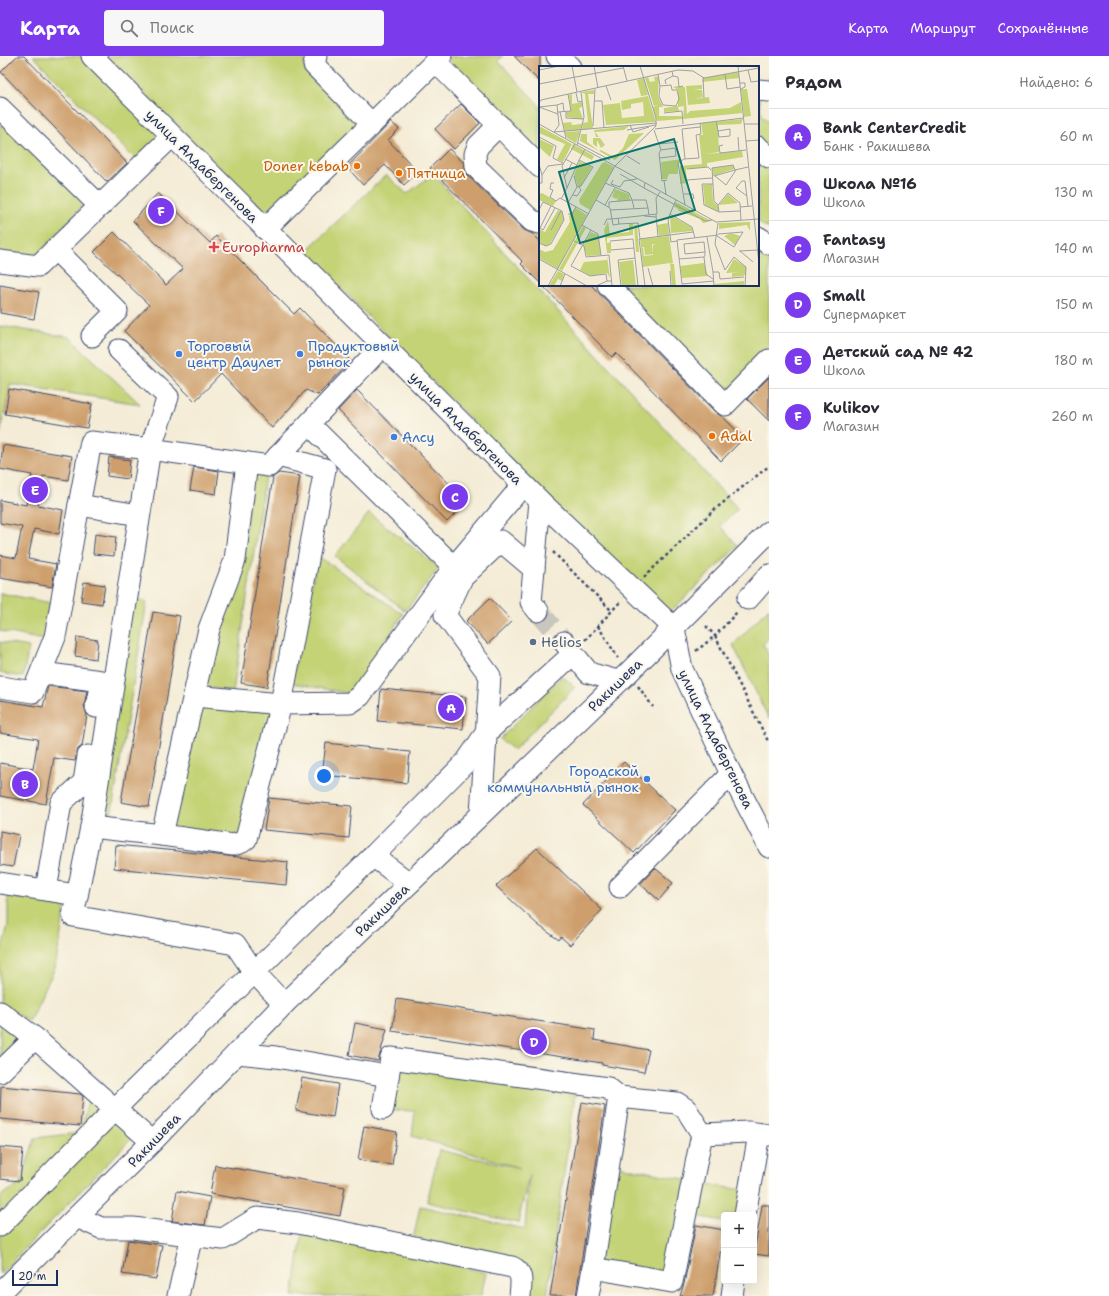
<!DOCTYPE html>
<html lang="ru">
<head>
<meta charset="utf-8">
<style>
	body { margin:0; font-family:"Shantell Sans",sans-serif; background:#f7f7f7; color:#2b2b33 }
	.controls { position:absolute; right:12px; bottom:12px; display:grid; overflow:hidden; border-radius:4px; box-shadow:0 4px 16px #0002 }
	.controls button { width:36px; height:36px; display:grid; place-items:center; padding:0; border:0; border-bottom:1px solid #e1e1e2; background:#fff; color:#2b2b33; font:20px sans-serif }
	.scale { position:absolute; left:12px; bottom:10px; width:46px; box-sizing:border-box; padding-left:4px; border:2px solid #1b2f5e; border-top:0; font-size:11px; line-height:14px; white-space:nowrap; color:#1b2f5e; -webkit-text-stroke:3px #fbf7ec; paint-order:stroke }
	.you { position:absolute; left:324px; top:720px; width:14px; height:14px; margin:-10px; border:3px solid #fff; border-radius:50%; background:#1a73e8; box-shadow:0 0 0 6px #1a73e833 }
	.badge { display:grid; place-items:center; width:26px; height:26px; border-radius:50%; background:#7c3aed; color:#fff; font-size:13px; font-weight:700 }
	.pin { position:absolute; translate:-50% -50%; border:2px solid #fff; box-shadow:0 1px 4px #0006 }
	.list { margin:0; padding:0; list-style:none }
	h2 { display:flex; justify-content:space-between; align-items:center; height:52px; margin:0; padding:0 16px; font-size:17px }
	h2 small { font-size:13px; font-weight:400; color:#7c7c81 }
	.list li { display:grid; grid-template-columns:26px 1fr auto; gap:12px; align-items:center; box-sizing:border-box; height:56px; padding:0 16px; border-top:1px solid #e1e1e2 }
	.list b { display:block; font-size:15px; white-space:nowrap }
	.list p { margin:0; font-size:13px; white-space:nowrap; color:#7c7c81 }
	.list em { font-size:13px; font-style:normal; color:#7c7c81 }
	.icon { flex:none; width:22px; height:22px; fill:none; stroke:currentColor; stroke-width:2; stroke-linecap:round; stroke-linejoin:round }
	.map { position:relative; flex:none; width:769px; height:1240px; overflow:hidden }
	header { display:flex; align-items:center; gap:24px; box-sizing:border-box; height:56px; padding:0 20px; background:#7c3aed; color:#fff }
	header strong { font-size:19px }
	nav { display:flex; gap:22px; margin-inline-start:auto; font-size:14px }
	.search { width:280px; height:36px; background:#f7f7f7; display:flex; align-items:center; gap:10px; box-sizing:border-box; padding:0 14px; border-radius:4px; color:#7c7c81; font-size:15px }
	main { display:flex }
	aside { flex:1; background:#fff }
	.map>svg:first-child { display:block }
	.green { fill:#c4d376; stroke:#70816a }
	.building { fill:#ce9f6c }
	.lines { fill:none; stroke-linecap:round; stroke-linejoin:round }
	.minor-tunnel { stroke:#c9c6be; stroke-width:21; stroke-dasharray:21 10; stroke-linecap:butt }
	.minor-casing { stroke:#3c4b70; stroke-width:23 }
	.path { stroke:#3c4b70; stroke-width:2.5; stroke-dasharray:3 3; stroke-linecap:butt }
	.minor { stroke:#fff; stroke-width:21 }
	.food-dot { fill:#e8710a; stroke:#fbf7ec; stroke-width:1.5 }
	.health-dot { fill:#e0444e; stroke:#fbf7ec; stroke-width:1.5 }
	.shop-dot { fill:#3f7fe0; stroke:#fbf7ec; stroke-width:1.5 }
	.service-dot { fill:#5c6f8a; stroke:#fbf7ec; stroke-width:1.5 }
	.labels { text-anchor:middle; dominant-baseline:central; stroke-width:4; stroke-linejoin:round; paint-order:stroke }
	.street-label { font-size:14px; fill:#1b2f5e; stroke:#fbf7ec }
	.food-label { font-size:14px; fill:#c56008; stroke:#fbf7ec; text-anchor:start }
	.health-label { font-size:14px; fill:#be3a42; stroke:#fbf7ec; text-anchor:start }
	.shop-label { font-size:14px; fill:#366cbe; stroke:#fbf7ec; text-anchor:start }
	.service-label { font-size:14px; fill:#4e5e75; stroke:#fbf7ec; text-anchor:start }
	.inset-road { fill:none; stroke:#9da0a6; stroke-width:1 }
	.view { fill:#0f766e; fill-opacity:0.15; stroke:#0f766e; stroke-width:2 }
	.inset-edge { fill:none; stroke:#1b2f5e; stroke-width:2 }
</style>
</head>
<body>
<header>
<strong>Карта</strong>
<div class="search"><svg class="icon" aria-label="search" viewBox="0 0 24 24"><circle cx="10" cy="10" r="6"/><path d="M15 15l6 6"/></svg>Поиск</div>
<nav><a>Карта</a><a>Маршрут</a><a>Сохранённые</a></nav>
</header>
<main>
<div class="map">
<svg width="769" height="1240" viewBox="0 0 769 1240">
	<rect width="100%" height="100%" fill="#fbf7ec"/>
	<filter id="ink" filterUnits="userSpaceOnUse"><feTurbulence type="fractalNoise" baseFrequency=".025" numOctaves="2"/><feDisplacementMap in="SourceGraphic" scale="8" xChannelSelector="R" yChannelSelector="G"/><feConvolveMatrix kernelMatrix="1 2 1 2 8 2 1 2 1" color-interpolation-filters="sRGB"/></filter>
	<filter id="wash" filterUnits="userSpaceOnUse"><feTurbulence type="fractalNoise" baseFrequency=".012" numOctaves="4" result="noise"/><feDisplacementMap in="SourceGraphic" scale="16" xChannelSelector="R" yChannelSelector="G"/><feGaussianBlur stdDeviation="0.9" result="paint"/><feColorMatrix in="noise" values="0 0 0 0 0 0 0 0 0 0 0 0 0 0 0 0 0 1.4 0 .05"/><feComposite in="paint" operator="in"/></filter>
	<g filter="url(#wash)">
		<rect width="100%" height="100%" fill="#f4ecd6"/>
		<g class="green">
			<path d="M33,0H83L168,84L138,106Z"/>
			<path d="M106,0H304L305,12L360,67L265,156Z"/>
			<path d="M450,0H503L498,5L540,50V99L447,3Z"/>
			<path d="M758,40L762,60L769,66V173L758,166Z"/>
			<path d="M0,58L85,147L34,203L0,199Z"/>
			<path d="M433,118L738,453L720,470L738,490L665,561L305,196L386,119L407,138Z"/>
			<path d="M758,186L769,194V291L723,340L614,229H758Z"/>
			<path d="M0,270L69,281L140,348L10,328L0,379Z"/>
			<path d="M253,413L265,420L233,636L202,630L241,510Z"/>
			<path d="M369,457L439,512L405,555L335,500Z"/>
			<path d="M318,500L403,558L352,638L291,627Z"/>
			<path d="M0,537L51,547L44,584L0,575Z"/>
			<path d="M130,542L147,546L111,760L95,758Z"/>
			<path d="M769,552V582L763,588L769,600V663L733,589Z"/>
			<path d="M0,586L29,591L23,621L0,617Z"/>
			<path d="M562,620L575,631L514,694L500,683Z"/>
			<path d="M201,648L282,656L255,782L169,776Z"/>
			<path d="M8,833L67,842L55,912L29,965L0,949V900L8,869Z"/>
			<path d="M0,964L21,978L0,1000Z"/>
			<path d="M402,1004L575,1038L547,1240H529L525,1211L413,1184L420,1150L525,1173L529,1119L518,1167L427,1146L439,1094L520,1112L412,1080L415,1055L390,1054Z"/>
			<path d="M90,1038L134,1080L0,1218V1140L20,1128L35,1082L79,1077Z"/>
			<path d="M613,1109L689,1124L668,1222L598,1209Z"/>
			<path d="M700,1127L743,1134L738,1159H724V1165L695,1160Z"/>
			<path d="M303,1171L486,1217L481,1240H293Z"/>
		</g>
		<g id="blocks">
			<g class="building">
				<path d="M17,0H24L127,107L107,126L1,16Z"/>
				<path d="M514,0H540V26Z"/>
				<path d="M461,48L480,67L454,93L435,73Z"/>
				<path d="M391,66L399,73L388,84L418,116L404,129L385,109L363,129L347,111Z"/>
				<path d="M449,93L464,107L468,120L524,174L533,178L540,185V227L521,208L523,206L430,112Z"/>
				<path d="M158,137L210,187L216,180L294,258L300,252L351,305L318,339L306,334L272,372L221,318L195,345L124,275L149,249L94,196L114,176L166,229L183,213L133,165Z"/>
				<path d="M0,229L39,236L34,263L0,257Z"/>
				<path d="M542,229H591L716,357L723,361L744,382L721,405L616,297L612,301Z"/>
				<path d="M769,321V365L747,343Z"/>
				<path d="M9,333L92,348L87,372L5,358Z"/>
				<path d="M357,334L467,446L447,466L338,354Z"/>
				<path d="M3,389L72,400L68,424L43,420L38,449L63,454L59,478L34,473L28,503L56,508L52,531L0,522V499L16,502L22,471L0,467V444L26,449L32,419L0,413Z"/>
				<path d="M109,401L130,404L128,423L107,420Z"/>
				<path d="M194,411L219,415L216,438L190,434Z"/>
				<path d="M279,417L300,420L267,631L241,627L273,421Z"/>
				<path d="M95,478L116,481L114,500L93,498Z"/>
				<path d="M84,526L105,529L102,548L81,545Z"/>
				<path d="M490,542L512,565L488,588L466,565Z"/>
				<path d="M153,556L180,560L149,751L121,746Z"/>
				<path d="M77,581L98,584L96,603L75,600Z"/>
				<path d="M48,630L87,635L84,649L87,659L82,690L78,693L75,705L54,702L46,748L0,740V707L33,713L38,683L0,677V644L43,651Z"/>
				<path d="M381,633L466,641L463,673L378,665Z"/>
				<path d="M326,687L410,696L407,727L322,719Z"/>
				<path d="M624,706L675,754L634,797L583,749Z"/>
				<path d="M269,742L352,750L349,782L264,774Z"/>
				<path d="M0,775L19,779L13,811L0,809Z"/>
				<path d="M116,789L288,806L286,829L114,812Z"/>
				<path d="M537,792L602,854L570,889L561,881L559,884L538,869L496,830Z"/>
				<path d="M655,812L673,827L659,844L640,828Z"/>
				<path d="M397,943L595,974L594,984L649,994L644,1016L602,1009V1007L392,975Z"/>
				<path d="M355,967L387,973L378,1005L349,999Z"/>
				<path d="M302,1022L338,1028L333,1061L296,1055Z"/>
				<path d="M1,1030L80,1038L83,1040L80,1070L0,1063Z"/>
				<path d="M582,1046L605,1050L576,1240H550Z"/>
				<path d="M364,1070L397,1076L392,1109L358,1104Z"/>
				<path d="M0,1091L23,1093L20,1125L0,1123Z"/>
				<path d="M215,1109L345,1131L340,1160L210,1138Z"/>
				<path d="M177,1135L210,1141L205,1169L172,1165Z"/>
				<path d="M762,1149H769V1200L754,1198Z"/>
				<path d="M696,1169L724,1174L713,1240H680L684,1228Z"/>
				<path d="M128,1184L162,1189L156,1223L122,1218Z"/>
			</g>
		</g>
	</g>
	<g filter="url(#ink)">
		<use href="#blocks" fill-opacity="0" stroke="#3c4b70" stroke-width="1"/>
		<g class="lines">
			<path class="minor-tunnel" d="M538,555L564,586"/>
			<g class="minor-casing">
				<g id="minor">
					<path d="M92,0L540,445L674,572L682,613L731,718L769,791"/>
					<path d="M316,0L314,9L372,68"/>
					<path d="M557,0L570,11"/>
					<path d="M435,5L540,111"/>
					<path d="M758,34L769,35"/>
					<path d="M0,52L100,150"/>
					<path d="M499,69L478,90L475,98L476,111L532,165L540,167"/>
					<path d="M758,91L769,101"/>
					<path d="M265,173L441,0"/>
					<path d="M758,181L769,188"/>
					<path d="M55,193L117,255L92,280"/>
					<path d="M0,205L38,210L172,80"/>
					<path d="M608,229L725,349L769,304"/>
					<path d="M309,368L454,511"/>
					<path d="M79,449L91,386L150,393L168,341L119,294"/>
					<path d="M748,543L769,519"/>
					<path d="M538,555L531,546L540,445"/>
					<path d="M564,586L589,617L618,625"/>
					<path d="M42,617L101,625L96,651"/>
					<path d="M0,631L33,636L55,581L79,449L139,459"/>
					<path d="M194,640L281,648L325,413L278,400"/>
					<path d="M481,757L490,620L445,559L462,522L501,485L534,513"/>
					<path d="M91,771L162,779L209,573L235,504L247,407"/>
					<path d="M162,779L233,789L242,786L246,783L281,648L350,647L360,640L454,511L523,429"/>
					<path d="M0,827L77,839"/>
					<path d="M409,827L373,800L466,706L486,677L573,598"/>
					<path d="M620,831L731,718"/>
					<path d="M46,834L61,747L84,726L88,700"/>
					<path d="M284,948L254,916L235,888L73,860L91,771L150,393L269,410L383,289"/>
					<path d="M0,956L35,982"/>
					<path d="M237,997L276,1001L388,1020"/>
					<path d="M0,1016L35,982L152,1086"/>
					<path d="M383,1053L391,1002L608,1032L619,1041L677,1047L686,1053L702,1078L672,1226L593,1212L619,1041"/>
					<path d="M702,1078L749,1076L769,1079"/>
					<path d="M745,1159L759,1078"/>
					<path d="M77,1161L101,1172H133L223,1183L257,1162L298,1167L512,1211C524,1216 521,1228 520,1240"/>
					<path d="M0,1170L127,1041L373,800"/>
					<path d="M0,1237L152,1086L284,948L628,617L769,476"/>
					<path d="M178,1240L192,1179"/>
					<path d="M588,1240L593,1212"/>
					<path d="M732,1240L734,1225"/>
				</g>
			</g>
			<g class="path">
				<path d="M553,496L612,555"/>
				<path d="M644,521L714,454L769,410"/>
				<path d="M598,570L618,602"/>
				<path d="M706,570L715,580L737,556"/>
				<path d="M585,584L621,545"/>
				<path d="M696,595L715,580L769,687"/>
				<path d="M638,630L653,651"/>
			</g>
			<use href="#minor" class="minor"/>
		</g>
	</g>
	<g class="food-dot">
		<circle cx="357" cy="110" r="4"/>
		<circle cx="399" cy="117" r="4"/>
		<circle cx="712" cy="380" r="4"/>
	</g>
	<path class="health-dot" d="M212 185h4v4h4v4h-4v4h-4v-4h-4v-4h4z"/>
	<g class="shop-dot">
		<circle cx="179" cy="298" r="4"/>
		<circle cx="300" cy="298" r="4"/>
		<circle cx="394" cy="381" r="4"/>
		<circle cx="647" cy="723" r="4"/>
	</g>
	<circle class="service-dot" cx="533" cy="586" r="4"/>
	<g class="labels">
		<g class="street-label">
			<text transform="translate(202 110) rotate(45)">улица Алдабергенова</text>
			<text transform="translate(466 372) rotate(45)">улица Алдабергенова</text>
			<text transform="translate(615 629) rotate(-44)">Ракишева</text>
			<text transform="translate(716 683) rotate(64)">улица Алдабергенова</text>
			<text transform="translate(382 854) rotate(-44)">Ракишева</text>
			<text transform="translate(154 1084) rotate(-46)">Ракишева</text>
		</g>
		<g class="food-label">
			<text x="349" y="110" text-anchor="end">Doner kebab</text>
			<text x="407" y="117">Пятница</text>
			<text x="720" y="380">Adal</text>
		</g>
		<g class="health-label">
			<text x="222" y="191">Europharma</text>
		</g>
		<g class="shop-label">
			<text x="187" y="290">Торговый<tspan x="187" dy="16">центр Даулет</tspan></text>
			<text x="308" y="290">Продуктовый<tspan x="308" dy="16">рынок</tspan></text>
			<text x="402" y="381">Алсу</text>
			<text x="639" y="715" text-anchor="end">Городской<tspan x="639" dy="16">коммунальный рынок</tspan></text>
		</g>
		<g class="service-label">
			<text x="541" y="586">Helios</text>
		</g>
	</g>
	<g transform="translate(539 10)">
		<rect width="220" height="220" fill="#f4ecd6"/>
		<path d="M200,6V12L163,16L164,12ZM120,10L119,30L124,41H120V50H143V53L118,55L114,41L119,39L115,40L106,12L109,11L111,16L116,15L115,11ZM105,12L109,29L102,30L98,14ZM163,19V23L154,24H163L164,31L155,33L170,31L171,37L149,39L147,20ZM139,20L146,21L148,48L151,45L191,42L202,36L203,47L144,53L145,40L139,41L140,45L125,46V42L139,40V24L134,21ZM202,23H208L212,50L205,51ZM55,24V28H49L54,62L43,64L44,57L49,56L46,28L42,26ZM33,28V38L43,36V41L40,42L44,53L28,51L27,46L32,45L30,29ZM109,30L117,56L67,59L64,39L81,37L83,52L105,50L104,36L92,38V42L83,44L82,35ZM204,53L202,58L179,59L180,86L166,88L203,85L204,91L168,97V101L147,103L148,117L141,118V100L163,98L160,69H164L162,57ZM32,56L33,59L43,58L41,64L26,65L24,57ZM0,60L33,78L24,96L18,93L26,78L0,67ZM90,60L85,64L56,66L60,71H57L55,64ZM41,65L37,77L28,72L26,66ZM105,67L76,94L60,85L62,84L75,91L84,82L90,68ZM42,68H48V76L60,85L41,75ZM54,72H61L66,79L62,82L58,74V81L54,78ZM0,73L15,80L11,91L0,81ZM34,78L55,90L53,94L32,83ZM143,93L139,97V108H130L128,113H123L122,96ZM40,95L53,101L42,120L39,121L35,109ZM66,96L75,101L51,144L41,138L40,134L63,97ZM195,99V103L174,110L173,102ZM173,118L174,135L179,140L180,146L166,139L164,119ZM76,123L90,128L91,134L78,135L80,128L78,133L73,131ZM3,127L17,135L14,140L0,134V128ZM189,128L199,137L180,139ZM137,136L172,155L164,157L161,153L140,145L138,142L135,141ZM37,142L48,149L19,203L0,192V183L6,186L14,184L31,156L30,150ZM19,144L23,146L25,154L11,178L7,180L0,176V163L6,166ZM131,149L152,161L154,165L132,167ZM69,155L71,168L90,166V158H94V169L68,172V177L72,176V187H68L65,164ZM211,156V165L208,159L180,163V157ZM129,157L130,169L120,170L118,159ZM95,159H98L100,186H97ZM44,160L47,162L23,205L20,203ZM52,166L59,169L62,189L48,190L44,179ZM192,167L201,170L196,179L185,170ZM130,170L134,197L131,198H135L137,220H133L131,197L104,201L102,182H104L105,190L114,189V179H117L113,178L114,188L106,189L105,181L102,182L101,173ZM68,190L71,212L68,207L51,210L41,204L45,196L68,194ZM195,193L207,201V208L204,210L193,211V207L202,206L187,207ZM94,194L97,220H83L80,196ZM165,197L169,210L143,212L141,200ZM19,205L25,208L23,215L19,213L15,220H10ZM205,215V220H176V218Z" fill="#c4d376"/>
		<path class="inset-road" d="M33,0L38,26M55,0L59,22M84,0L88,15M199,0L220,198M0,4L20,0M209,4L212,16L220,15M119,8L121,20L132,19L133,24H138L140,33L137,40L124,39L120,30L121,20M186,8L188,23L201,21M134,10L139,11L140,21L144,20M164,11L165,32M201,17H206V21L202,23M0,18L84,2M127,18L126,14L134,10L133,5M67,20L72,34M37,27L39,36L43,35M56,35H63L65,62M0,37L2,34L139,4L154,5L165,12L220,2M18,39L24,37L25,46M0,41L18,39L20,59L15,66M0,41L19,48M19,46L32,45L29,28M21,46L27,72M27,46V52L44,53M125,47L143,45L144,58M177,55L179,65L180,71L191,70V63L179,65M0,58L177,156L220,153M205,58H220M91,59L94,66L110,61M54,60L56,23M116,63L204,52M88,64L117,59M115,64L122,84L120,87L123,115L128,114M15,66L118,57M0,71L17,80L14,92L24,97M199,71L200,85M207,75L220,74M39,77L71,94M120,78L139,76M38,79L45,51L42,26M184,79L180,80L181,87L207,84M88,90L101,98M121,92L137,90L136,82L122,84M26,93L38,99M146,93L143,63L161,61M40,94L46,83M0,98L3,109V117H0M148,103L169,101L172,104M81,108L105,122L106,117M3,109L9,100L24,98M175,110L196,104M176,110L187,119L197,104M25,112L33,97M74,114L72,118L81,121L85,115L98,113M125,114L127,129M148,114L173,112M15,117H12L11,123L14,124L11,131L17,135L21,132L50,148M66,117L90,127L93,134H107L109,142M174,118H163L165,139L180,146M28,122L40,94L54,101L42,120L38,121M105,122L166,155L173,154M145,128H154L155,133M34,129L38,130L42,124L40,121M208,130L197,122L203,115H206L209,140M22,133L28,122L23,100L36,78M57,134L71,142L73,153L118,148L117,132L121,126M137,134L131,148L153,161L156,172M29,137L38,121L35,110M66,139L76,122M146,139L139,97L145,93L160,92L157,69L162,68L161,57M179,139L175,135L173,102L194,99L196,104L209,101M12,140L1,162L4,164L16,142M70,141V136L93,134L95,142M201,141L213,140M0,144L4,136L23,145L25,154L12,178L7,180L0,177M72,144L109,142L110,149M201,145L180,146L179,139L189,127L201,137L202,155M29,148H33L37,141M131,148L129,153L132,176L138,175M117,149L119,171M105,150L117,151M79,152L80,158L99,157L101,173M179,157L176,178L186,204L195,191L207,201L206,220M43,159L59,168L62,189M65,159L68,153H73L74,159L80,158M12,164L22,145M52,164L32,200L51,210L67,208L68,215H72M131,169L154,166M178,170L195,181L204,166L179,168M168,171L174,206M35,175L45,180L47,191L70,189L73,220M71,175L94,173L96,192M72,184L95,182M200,185L219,184M201,185L214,196M165,191L166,189V186L165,176L145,178L146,188L166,186M0,193L48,220M140,193L165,191L167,208L174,213M109,202L114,220M131,205L132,220M175,215L143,218L138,174L179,169M9,220L76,100L117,60V52L101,0M21,220L26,208M57,220L68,215M82,220L79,194L96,192L99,220M106,220L100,173L131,169M175,220L174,206H180L181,213L205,211"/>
		<path class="view" d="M135,73L156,144L41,177L20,106Z"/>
		<rect width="220" height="220" class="inset-edge"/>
	</g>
</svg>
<div class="controls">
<button>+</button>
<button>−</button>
</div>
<div class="scale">20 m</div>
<div class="you"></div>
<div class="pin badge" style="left:451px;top:652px">A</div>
<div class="pin badge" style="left:25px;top:728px">B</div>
<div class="pin badge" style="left:455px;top:441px">C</div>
<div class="pin badge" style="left:534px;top:986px">D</div>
<div class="pin badge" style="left:35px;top:434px">E</div>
<div class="pin badge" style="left:161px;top:155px">F</div>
</div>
<aside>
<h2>Рядом<small>Найдено: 6</small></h2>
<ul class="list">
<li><span class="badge">A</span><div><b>Bank CenterCredit</b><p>Банк · Ракишева</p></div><em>60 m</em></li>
<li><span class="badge">B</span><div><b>Школа №16</b><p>Школа</p></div><em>130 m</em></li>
<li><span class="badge">C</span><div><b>Fantasy</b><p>Магазин</p></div><em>140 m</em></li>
<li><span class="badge">D</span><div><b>Small</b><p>Супермаркет</p></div><em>150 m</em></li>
<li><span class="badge">E</span><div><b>Детский сад № 42</b><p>Школа</p></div><em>180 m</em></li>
<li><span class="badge">F</span><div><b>Kulikov</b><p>Магазин</p></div><em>260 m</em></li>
</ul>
</aside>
</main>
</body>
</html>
